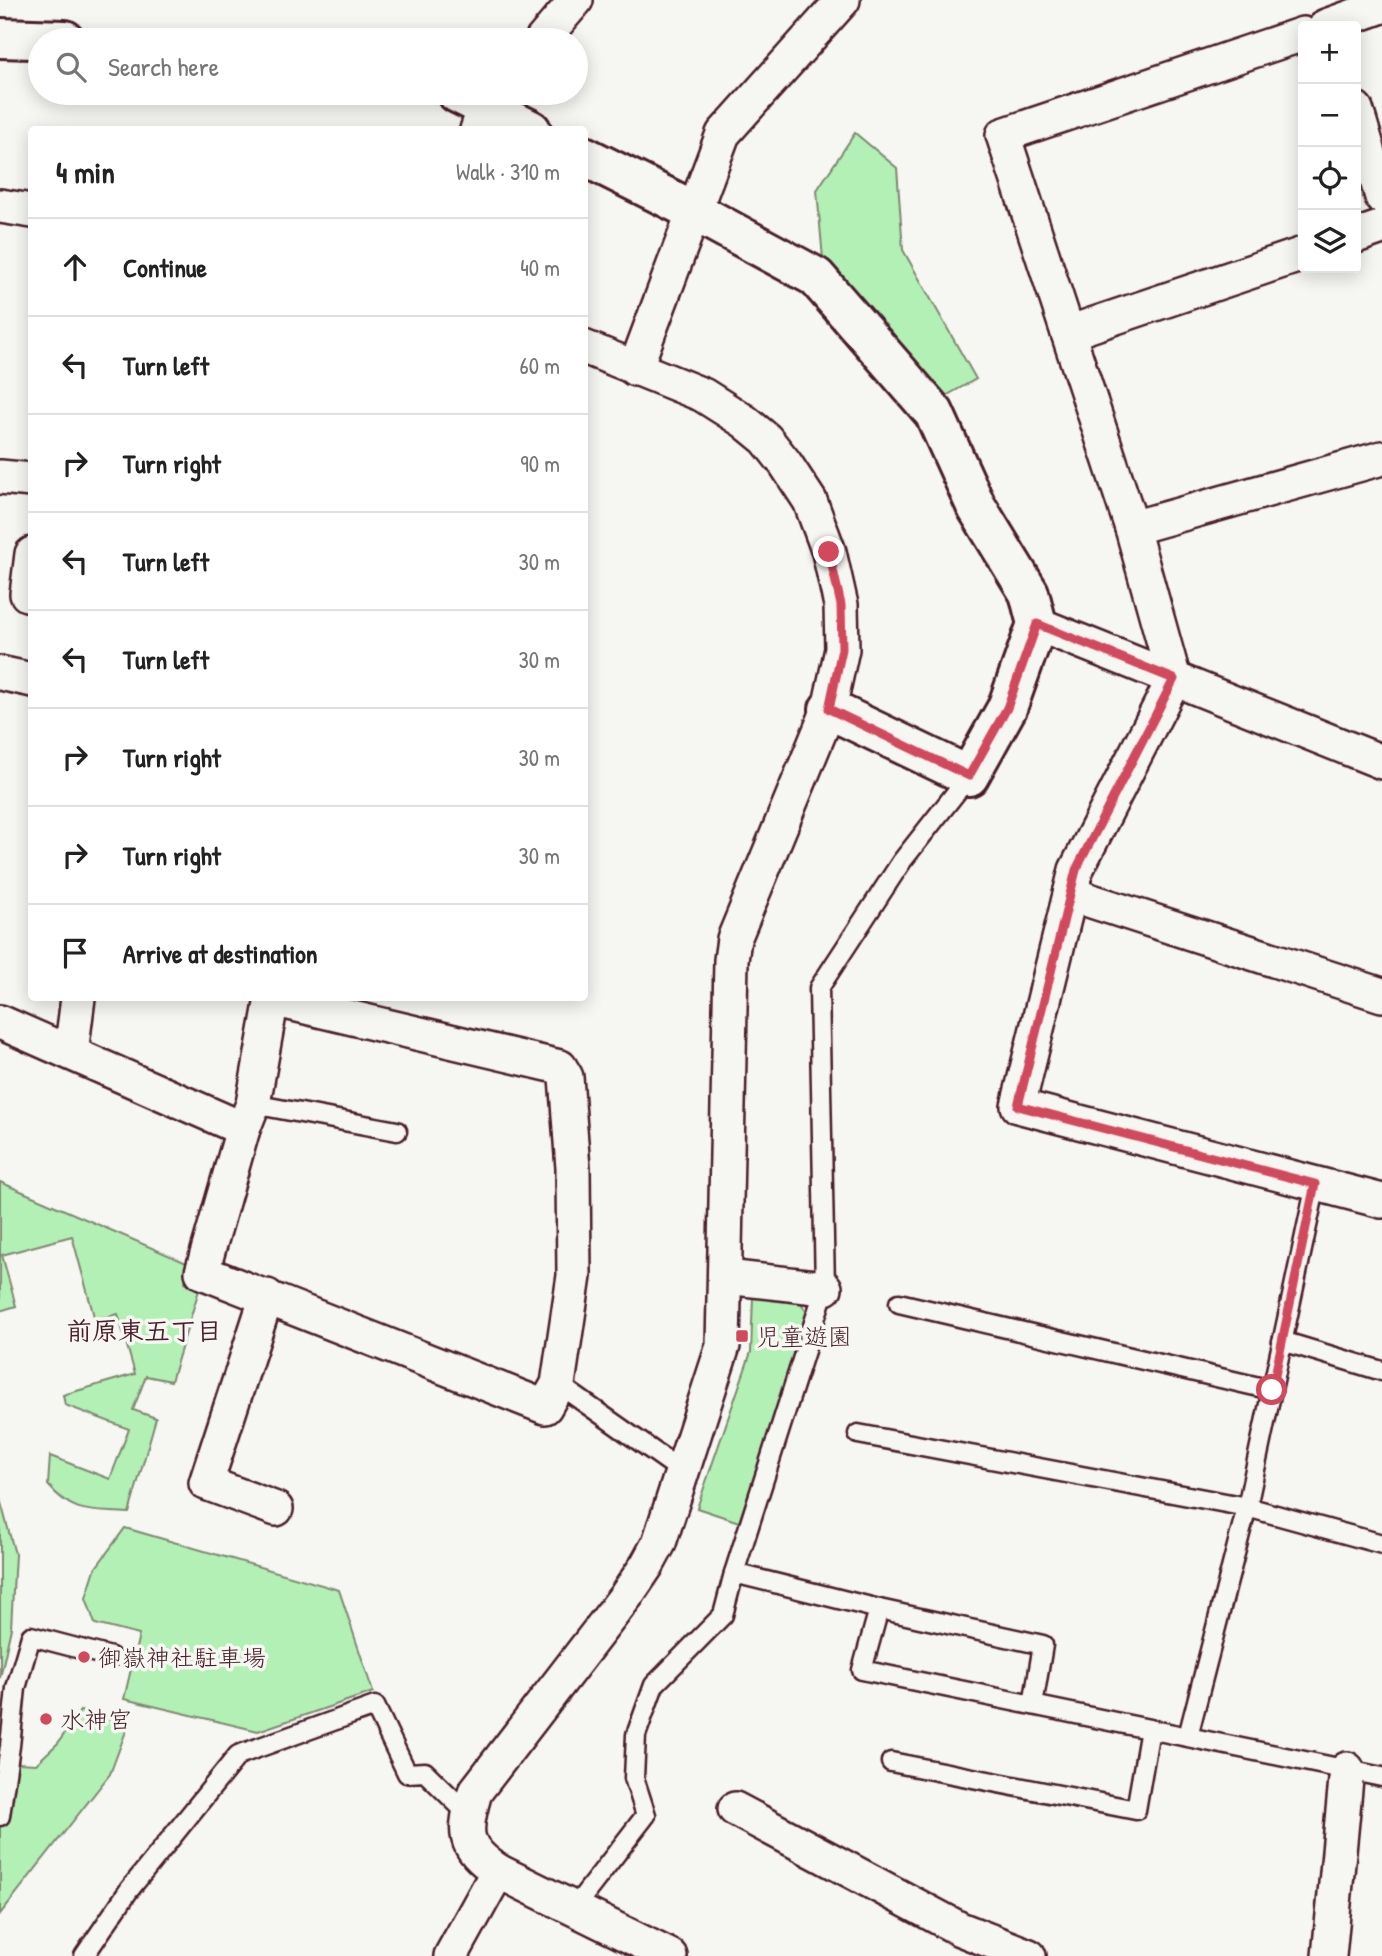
<!DOCTYPE html>
<html lang="en">
<head>
<meta charset="utf-8">
<style>
	body { margin:0; font-family:"Patrick Hand","Klee One",sans-serif; background:#f2f2f2; color:#222 }
	.controls { position:absolute; right:21px; top:21px; display:grid; overflow:hidden; border-radius:7px; box-shadow:0 4px 18px #0003 }
	.controls button { width:63px; height:63px; display:grid; place-items:center; padding:0; border:0; border-bottom:2px solid #e0e0e0; background:#fff; color:#222; font:35px sans-serif }
	.stop { position:absolute; width:21px; height:21px; margin:-16px; border:5px solid #d1495b; border-radius:50%; background:#fff }
	.stop.end { background:#d1495b; border-color:#fff; box-shadow:0 2px 7px #0008 }
	.list { margin:0; padding:0; list-style:none }
	h2 { display:flex; justify-content:space-between; align-items:center; height:91px; margin:0; padding:0 28px; font-size:30px }
	h2 small { font-size:23px; font-weight:400; color:#767676 }
	.list li { display:grid; grid-template-columns:46px 1fr auto; gap:21px; align-items:center; box-sizing:border-box; height:98px; padding:0 28px; border-top:2px solid #e0e0e0 }
	.list b { display:block; font-size:26px; white-space:nowrap }
	.list em { font-size:23px; font-style:normal; color:#767676 }
	.icon { flex:none; width:38px; height:38px; fill:none; stroke:currentColor; stroke-width:2; stroke-linecap:round; stroke-linejoin:round }
	.map { position:relative; flex:none; width:1382px; height:1956px; overflow:hidden }
	.search { position:absolute; background:#fff; box-shadow:0 4px 18px #0003; left:28px; top:28px; width:560px; height:77px; display:flex; align-items:center; gap:18px; box-sizing:border-box; padding:0 24px; border-radius:38px; color:#767676; font-size:26px }
	.panel { position:absolute; background:#fff; box-shadow:0 4px 18px #0003; left:28px; top:126px; width:560px; height:875px; border-radius:7px }
	.map>svg:first-child { display:block }
	.green { fill:#b3f0b6; stroke:#7e8870; stroke-width:2 }
	.lines { fill:none; stroke-linecap:round; stroke-linejoin:round }
	.lane-casing { stroke:#4a1f2b; stroke-width:23 }
	.street-casing { stroke:#4a1f2b; stroke-width:38 }
	.secondary-casing { stroke:#4a1f2b; stroke-width:44 }
	.lane { stroke:#f6f6f2; stroke-width:18 }
	.street { stroke:#f6f6f2; stroke-width:33 }
	.secondary { stroke:#f6f6f2; stroke-width:38 }
	.route { stroke:#d1495b; stroke-width:9 }
	.poi-dot { fill:#d1495b; stroke:#f6f6f2; stroke-width:2.5 }
	.labels { text-anchor:middle; dominant-baseline:central; stroke-width:7; stroke-linejoin:round; paint-order:stroke }
	.poi-label { font-size:24px; fill:#4a1f2b; stroke:#f6f6f2; text-anchor:start }
	.neighbourhood-label { font-size:26px; font-weight:bold; fill:#4a1f2b; stroke:#f6f6f2 }
</style>
</head>
<body>
<div class="map">
<svg width="1382" height="1956" viewBox="0 0 1382 1956">
	<rect width="100%" height="100%" fill="#f6f6f2"/>
	<filter id="ink" filterUnits="userSpaceOnUse"><feTurbulence type="fractalNoise" baseFrequency=".0143" numOctaves="2"/><feDisplacementMap in="SourceGraphic" scale="14" xChannelSelector="R" yChannelSelector="G"/><feConvolveMatrix kernelMatrix="1 2 1 2 8 2 1 2 1" color-interpolation-filters="sRGB"/></filter>
	<g filter="url(#ink)">
		<g class="green">
			<path d="M855,133L897,168L903,250L976,379L942,398L823,259L817,190Z"/>
			<path d="M0,1182L189,1264L185,1282L199,1290L171,1381L146,1376L133,1410L156,1418L129,1513C91,1510 75,1516 48,1485L50,1456L110,1479L129,1429L65,1405L63,1395L135,1374L118,1314L95,1320L72,1236L2,1255L16,1306L0,1311Z"/>
			<path d="M753,1297L800,1301L810,1318L739,1522L697,1508L751,1352Z"/>
			<path d="M0,1499L15,1554L11,1628L0,1678Z"/>
			<path d="M125,1528L339,1590L373,1692L258,1731L124,1699L139,1635L95,1624L86,1598L95,1569Z"/>
			<path d="M80,1711L129,1723L110,1774L0,1914V1762L36,1764L58,1743Z"/>
		</g>
		<g class="lines">
			<g class="lane-casing">
				<g id="lane">
					<path d="M253,1104L397,1131"/>
					<path d="M899,1303L1272,1390"/>
					<path d="M1282,1341L1382,1371"/>
					<path d="M558,1384L683,1472"/>
					<path d="M858,1434L1247,1507L1382,1544"/>
					<path d="M734,1573L879,1609L862,1670L1382,1777"/>
					<path d="M879,1609L1043,1645L1033,1705"/>
					<path d="M1188,1736L1247,1507L1316,1184"/>
					<path d="M891,1762L1136,1810L1150,1729"/>
					<path d="M0,1816L10,1746L16,1688L31,1636L111,1657"/>
					<path d="M574,1908L646,1815L634,1778L636,1735L654,1685L723,1615L734,1573L825,1288L819,988L902,861L969,776"/>
					<path d="M84,1956L129,1890L238,1755L375,1706L407,1773L425,1772L468,1814"/>
				</g>
			</g>
			<g class="street-casing">
				<g id="street">
					<path d="M1326,26L1382,6"/>
					<path d="M1303,34L1003,135L1132,528L1174,679L1076,870L1018,1106L1382,1201"/>
					<path d="M542,40L576,0"/>
					<path d="M1356,109L1382,197"/>
					<path d="M477,130L485,107L497,93"/>
					<path d="M0,206L32,211"/>
					<path d="M1356,236L1382,227"/>
					<path d="M1068,333L1303,254"/>
					<path d="M584,347L703,395L744,421L766,439L785,463L810,501L829,552L841,605L842,649L829,709L734,939L731,960L723,1346L659,1543L647,1565L626,1596L475,1792C463,1832 462,1847 498,1871L670,1956"/>
					<path d="M635,369L723,134L843,0"/>
					<path d="M0,477L32,480"/>
					<path d="M1132,528L1382,458"/>
					<path d="M32,554L27,594L32,595"/>
					<path d="M1037,624L1382,762"/>
					<path d="M0,673L32,680"/>
					<path d="M1070,894L1382,995"/>
					<path d="M272,999L560,1067L566,1077L573,1168L574,1276L558,1384L545,1407L202,1272L243,1129L253,1104L272,998"/>
					<path d="M0,1022L243,1129"/>
					<path d="M71,1053L78,998"/>
					<path d="M726,1277L825,1288"/>
					<path d="M267,1296L206,1483L276,1509"/>
					<path d="M735,1809L960,1929L1029,1956"/>
					<path d="M451,1956L498,1871"/>
					<path d="M1329,1956L1347,1769"/>
				</g>
			</g>
			<g class="secondary-casing">
				<g id="secondary">
					<path d="M0,38L65,40"/>
					<path d="M457,93L531,130"/>
					<path d="M584,156L694,211L816,277L934,413L976,506L1029,593L1037,624L1007,708L969,776L829,709"/>
				</g>
			</g>
			<use href="#lane" class="lane"/>
			<use href="#street" class="street"/>
			<use href="#secondary" class="secondary"/>
		</g>
	</g>
	<g class="lines" filter="url(#ink)">
		<path class="route" d="M829,552L841,605L842,649L829,709L969,776L1007,708L1037,624L1174,679L1076,870L1018,1106L1315,1184L1272,1390"/>
	</g>
	<g class="poi-dot">
		<rect x="735" y="1329" width="14" height="14" rx="3.5"/>
		<circle cx="84" cy="1657" r="7"/>
		<circle cx="46" cy="1719" r="7"/>
	</g>
	<g class="labels">
		<g class="poi-label">
			<text x="756" y="1336">児童遊園</text>
			<text x="98" y="1657">御嶽神社駐車場</text>
			<text x="60" y="1719">水神宮</text>
		</g>
		<g class="neighbourhood-label">
			<text x="144" y="1330">前原東五丁目</text>
		</g>
	</g>
</svg>
<div class="controls">
<button>+</button>
<button>−</button>
<button><svg class="icon" aria-label="locate" viewBox="0 0 24 24"><circle cx="12" cy="12" r="6"/><path d="M12 2v4M12 18v4M2 12h4M18 12h4"/></svg></button>
<button><svg class="icon" aria-label="layers" viewBox="0 0 24 24"><path d="M12 4l9 5-9 5-9-5zM3 14l9 5 9-5"/></svg></button>
</div>
<div class="stop" style="left:1272px;top:1390px"></div>
<div class="stop end" style="left:829px;top:552px"></div>
<div class="search"><svg class="icon" aria-label="search" viewBox="0 0 24 24"><circle cx="10" cy="10" r="6"/><path d="M15 15l6 6"/></svg>Search here</div>
<section class="panel">
<h2>4 min<small>Walk · 310 m</small></h2>
<ul class="list">
<li><svg class="icon" aria-label="ahead" viewBox="0 0 24 24"><path d="M12 20V5M6 11l6-6 6 6"/></svg><div><b>Continue</b></div><em>40 m</em></li>
<li><svg class="icon" aria-label="left" viewBox="0 0 24 24"><path d="M17 20v-9H6M10 6l-5 5 5 5"/></svg><div><b>Turn left</b></div><em>60 m</em></li>
<li><svg class="icon" aria-label="right" viewBox="0 0 24 24"><path d="M7 20v-9h11M14 6l5 5-5 5"/></svg><div><b>Turn right</b></div><em>90 m</em></li>
<li><svg class="icon" aria-label="left" viewBox="0 0 24 24"><path d="M17 20v-9H6M10 6l-5 5 5 5"/></svg><div><b>Turn left</b></div><em>30 m</em></li>
<li><svg class="icon" aria-label="left" viewBox="0 0 24 24"><path d="M17 20v-9H6M10 6l-5 5 5 5"/></svg><div><b>Turn left</b></div><em>30 m</em></li>
<li><svg class="icon" aria-label="right" viewBox="0 0 24 24"><path d="M7 20v-9h11M14 6l5 5-5 5"/></svg><div><b>Turn right</b></div><em>30 m</em></li>
<li><svg class="icon" aria-label="right" viewBox="0 0 24 24"><path d="M7 20v-9h11M14 6l5 5-5 5"/></svg><div><b>Turn right</b></div><em>30 m</em></li>
<li><svg class="icon" aria-label="arrive" viewBox="0 0 24 24"><path d="M6 21V4h12l-3 4 3 4H6"/></svg><div><b>Arrive at destination</b></div></li>
</ul>
</section>
</div>
</body>
</html>
